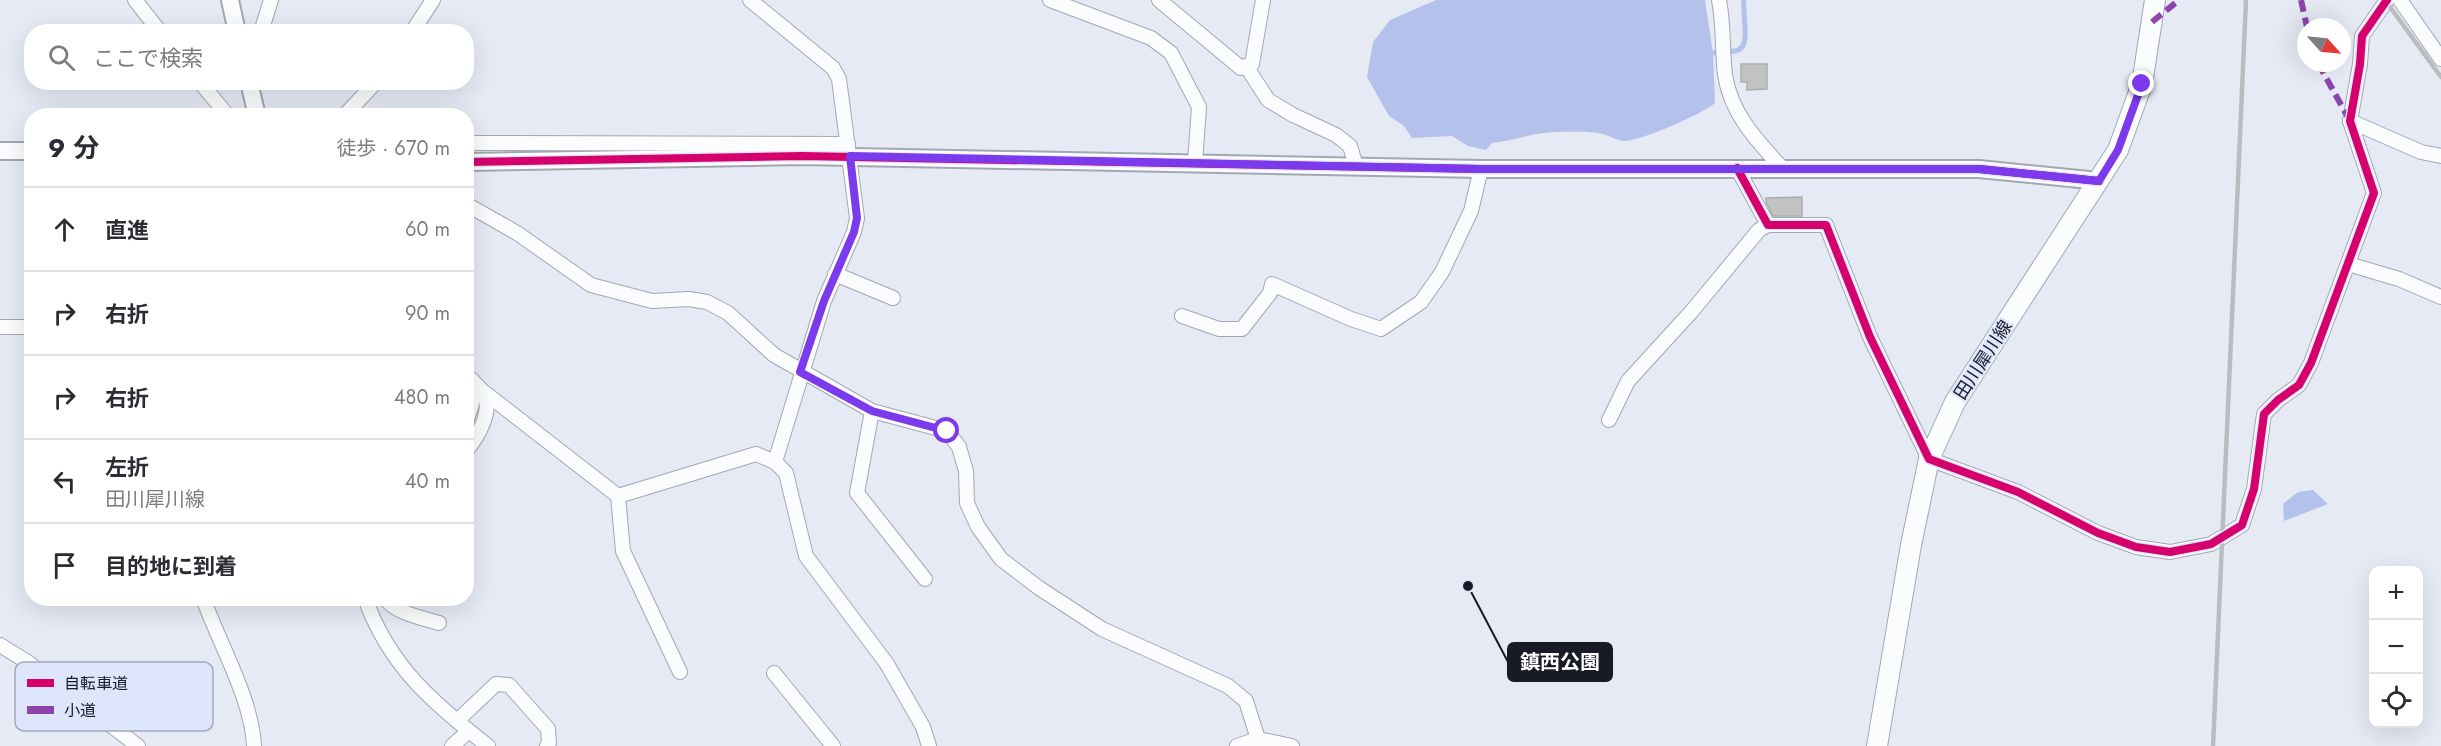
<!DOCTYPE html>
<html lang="ja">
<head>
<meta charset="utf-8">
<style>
	body { margin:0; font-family:Jost,"Noto Sans JP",sans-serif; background:#f7f7f7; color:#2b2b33 }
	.controls { position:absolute; right:18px; bottom:18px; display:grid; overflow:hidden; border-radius:12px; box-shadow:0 6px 24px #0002 }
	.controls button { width:54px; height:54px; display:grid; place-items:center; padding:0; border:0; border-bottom:2px solid #e1e1e2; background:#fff; color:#2b2b33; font:30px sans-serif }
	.compass { position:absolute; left:2297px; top:18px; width:54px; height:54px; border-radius:50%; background:#fff; box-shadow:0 6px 24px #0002; rotate:117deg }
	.stop { position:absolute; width:18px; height:18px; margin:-14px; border:4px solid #7c3aed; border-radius:50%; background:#fff }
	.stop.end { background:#7c3aed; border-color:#fff; box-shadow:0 2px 6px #0008 }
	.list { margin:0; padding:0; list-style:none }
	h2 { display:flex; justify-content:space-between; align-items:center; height:78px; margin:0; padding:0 24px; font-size:26px }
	h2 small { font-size:20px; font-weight:400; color:#7c7c81 }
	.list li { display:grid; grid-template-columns:39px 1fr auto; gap:18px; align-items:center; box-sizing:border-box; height:84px; padding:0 24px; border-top:2px solid #e1e1e2 }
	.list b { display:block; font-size:22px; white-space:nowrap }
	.list p { margin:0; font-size:20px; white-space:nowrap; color:#7c7c81 }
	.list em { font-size:20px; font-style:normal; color:#7c7c81 }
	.icon { flex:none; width:33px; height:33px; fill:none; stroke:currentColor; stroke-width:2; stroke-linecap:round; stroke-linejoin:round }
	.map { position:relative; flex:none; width:2441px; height:746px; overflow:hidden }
	.search { position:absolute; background:#fff; box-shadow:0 6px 24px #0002; left:24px; top:24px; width:450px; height:66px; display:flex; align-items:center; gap:15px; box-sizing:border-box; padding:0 21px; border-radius:24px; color:#7c7c81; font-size:22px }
	.panel { position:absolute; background:#fff; box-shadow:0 6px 24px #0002; left:24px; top:108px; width:450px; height:498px; border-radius:24px }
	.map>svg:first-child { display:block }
	.water { fill:#b4c1eb }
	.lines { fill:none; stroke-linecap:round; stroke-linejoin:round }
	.stream { stroke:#b4c1eb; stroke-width:5 }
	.building { fill:#c1c2c2; stroke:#acaead; stroke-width:1.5 }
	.minor-casing { stroke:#a3a7b1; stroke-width:16 }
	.tertiary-casing { stroke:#a3a7b1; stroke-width:20 }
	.secondary-casing { stroke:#a3a7b1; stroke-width:22 }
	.minor { stroke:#fbfcfe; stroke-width:14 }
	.tertiary { stroke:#fbfcfe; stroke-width:16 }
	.secondary { stroke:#fbfcfe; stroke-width:20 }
	.rail { stroke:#bbbcbf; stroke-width:4.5 }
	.quiet { stroke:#8e44ad; stroke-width:6; stroke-dasharray:12 6; stroke-linecap:butt }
	.cycleway-casing { stroke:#dee6fc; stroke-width:11 }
	.cycleway { stroke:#d6006c; stroke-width:8 }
	.route { stroke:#7c3aed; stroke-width:8 }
	.labels { text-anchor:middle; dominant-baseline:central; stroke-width:4.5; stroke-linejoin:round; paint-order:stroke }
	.street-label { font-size:18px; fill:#181b25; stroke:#dee6fc }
	.key { fill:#dee6fc; stroke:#a3a9bc; stroke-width:1.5 }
	.key-label { font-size:16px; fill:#181b25 }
	.leader { fill:none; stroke:#181b25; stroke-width:2 }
	.callout-dot { fill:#181b25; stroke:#dee6fc; stroke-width:2 }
	.callout { fill:#181b25; stroke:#181b25; stroke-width:2 }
	.callout-label { font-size:20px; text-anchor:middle; font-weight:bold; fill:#fff }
</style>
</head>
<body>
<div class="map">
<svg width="2441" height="746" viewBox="0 0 2441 746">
	<rect width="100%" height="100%" fill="#e5eaf5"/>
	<g class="water">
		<path d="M1436,0H1705L1713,53L1715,103C1702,114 1643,140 1625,141C1618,141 1610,136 1603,134C1589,131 1571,132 1556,132C1534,132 1514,141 1492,143L1486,150L1468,146L1452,136L1412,138L1404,126L1389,116L1367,77L1373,42L1390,20Z"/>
		<path d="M2313,490L2328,504L2284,521L2283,504L2298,492Z"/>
	</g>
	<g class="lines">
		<path class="stream" d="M1713,53C1721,52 1730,53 1738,50C1751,46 1742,13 1744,0"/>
	</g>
	<g class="building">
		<path d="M1741,64H1767V89L1747,90V82H1741Z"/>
		<path d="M1802,197V216H1773L1766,202V198Z"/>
	</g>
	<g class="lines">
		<g class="minor-casing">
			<g id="minor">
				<path d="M135,0L160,32"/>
				<path d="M750,0L833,68L839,79L857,218L854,232L824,301L775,462"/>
				<path d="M1050,0L1151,38L1171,53L1199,107L1195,163"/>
				<path d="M1159,0L1241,68L1252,64L1263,0"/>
				<path d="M1719,0C1724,25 1722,50 1725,75C1731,114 1757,141 1783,169"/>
				<path d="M2400,0L2441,59"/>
				<path d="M261,32L271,0"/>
				<path d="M412,32L433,0"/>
				<path d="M1246,66L1268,100L1293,115L1336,135L1350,146L1356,166"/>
				<path d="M200,82L228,116"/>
				<path d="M344,116L376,82"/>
				<path d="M2350,121L2421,152L2441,156"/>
				<path d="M466,143L848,144"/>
				<path d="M1737,168L1768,225H1826L1870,337L1929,459L2018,492L2098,533L2136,547L2170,552L2211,544L2242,525L2254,489L2264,414L2278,400L2299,385L2311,363L2374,193L2350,121L2360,64L2362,36L2387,0"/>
				<path d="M466,204L517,233L591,285L652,301L689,299L707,302L728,313L774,355L872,411L947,431L959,447L966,471L967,503L978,527L1001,559L1039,588L1102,629L1228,686L1246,701L1258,739"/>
				<path d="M2348,264L2399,279L2441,297"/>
				<path d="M835,274L893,298"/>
				<path d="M1182,316L1219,329H1242L1270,293L1272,284L1351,319L1381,329L1421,302L1442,272L1471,211L1481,169"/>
				<path d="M0,327H32"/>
				<path d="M484,392L618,496L756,454L775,462L786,473L806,556L887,664L923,727L929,746"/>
				<path d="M872,411L857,493L925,579"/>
				<path d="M1609,420L1628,381L1692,311L1759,230L1768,225"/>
				<path d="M466,423L473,400L472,380L468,378"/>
				<path d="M466,451C478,437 495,408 482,391C480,387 475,384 472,380"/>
				<path d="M618,496L623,551L680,672"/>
				<path d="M203,598C219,643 252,699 254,746"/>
				<path d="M365,598C389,666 433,703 488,746"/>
				<path d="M385,598C395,613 423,618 439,623"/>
				<path d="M0,645L29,663L138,746"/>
				<path d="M774,673L833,746"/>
				<path d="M457,721L496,684L509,685L548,729L549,743L547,746"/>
				<path d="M452,746L469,731"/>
				<path d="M1237,746L1258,739L1292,746"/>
			</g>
		</g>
		<g class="tertiary-casing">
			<g id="tertiary">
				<path d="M230,0L237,32"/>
				<path d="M249,82L257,116"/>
				<path d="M0,151H32"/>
				<path d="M466,162L802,156L1481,169H1979L2099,181"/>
			</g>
		</g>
		<g class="secondary-casing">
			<path id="secondary" d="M1877,746L1911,545L1929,459L1955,402L2118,150L2142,84L2155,0"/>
		</g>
		<use href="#minor" class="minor"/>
		<use href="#tertiary" class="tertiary"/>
		<use href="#secondary" class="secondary"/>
		<g class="rail">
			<path d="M2385,0L2441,77"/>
			<path d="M2213,746L2246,0"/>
		</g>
		<g class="quiet">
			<path d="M2301,0L2307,27"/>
			<path d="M2152,22L2179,0"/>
			<path d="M2318,63L2350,121"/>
		</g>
		<g class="cycleway-casing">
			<g id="cycleway">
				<path d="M466,162L802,156L1481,169H1979L2099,181"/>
				<path d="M1737,168L1768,225H1826L1870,337L1929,459L2018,492L2098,533L2136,547L2170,552L2211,544L2242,525L2254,489L2264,414L2278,400L2299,385L2311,363L2374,193L2350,121L2360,64L2362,36L2387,0"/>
			</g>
		</g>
		<use href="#cycleway" class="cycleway"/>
	</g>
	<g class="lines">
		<path class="route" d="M947,431L872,411L800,372L824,301L854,232L857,218L850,156L1481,169H1979L2099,181L2118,150L2142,84"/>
	</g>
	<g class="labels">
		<g class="street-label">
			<text transform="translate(1983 360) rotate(-57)">田川犀川線</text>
		</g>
	</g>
	<rect x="15" y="662" width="198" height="69" rx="9" class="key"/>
	<rect x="27" y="679" width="27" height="8" fill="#d6006c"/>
	<rect x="27" y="706" width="27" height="8" fill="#8e44ad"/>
	<g class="key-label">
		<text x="64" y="689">自転車道</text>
		<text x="64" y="716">小道</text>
	</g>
	<path class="leader" d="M1468 586L1508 662"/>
	<circle class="callout-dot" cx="1468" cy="586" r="6"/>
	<rect class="callout" x="1508" y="643" width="104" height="38" rx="6"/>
	<g class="callout-label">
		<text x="1560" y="669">鎮西公園</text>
	</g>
</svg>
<div class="controls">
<button>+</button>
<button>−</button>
<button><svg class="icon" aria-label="locate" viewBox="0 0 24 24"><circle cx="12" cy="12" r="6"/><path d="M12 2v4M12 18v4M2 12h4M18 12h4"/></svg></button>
</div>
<svg class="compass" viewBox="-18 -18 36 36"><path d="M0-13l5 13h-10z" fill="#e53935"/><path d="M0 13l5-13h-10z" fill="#7c7c81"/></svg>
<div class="stop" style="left:947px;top:431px"></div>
<div class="stop end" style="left:2142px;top:84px"></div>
<div class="search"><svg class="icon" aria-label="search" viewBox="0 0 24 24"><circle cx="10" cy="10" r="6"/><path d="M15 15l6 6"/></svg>ここで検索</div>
<section class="panel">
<h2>9 分<small>徒歩 · 670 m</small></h2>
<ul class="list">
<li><svg class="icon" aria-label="ahead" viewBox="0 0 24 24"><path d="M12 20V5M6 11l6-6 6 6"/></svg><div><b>直進</b></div><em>60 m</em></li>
<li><svg class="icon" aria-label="right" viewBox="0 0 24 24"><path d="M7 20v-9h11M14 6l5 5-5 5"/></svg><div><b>右折</b></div><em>90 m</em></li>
<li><svg class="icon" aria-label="right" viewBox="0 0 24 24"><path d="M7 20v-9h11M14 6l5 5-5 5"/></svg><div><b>右折</b></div><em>480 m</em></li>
<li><svg class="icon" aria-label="left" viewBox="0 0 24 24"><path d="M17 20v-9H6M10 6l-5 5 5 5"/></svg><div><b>左折</b><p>田川犀川線</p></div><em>40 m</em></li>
<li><svg class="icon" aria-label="arrive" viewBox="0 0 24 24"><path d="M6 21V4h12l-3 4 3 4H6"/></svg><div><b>目的地に到着</b></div></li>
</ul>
</section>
</div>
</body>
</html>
